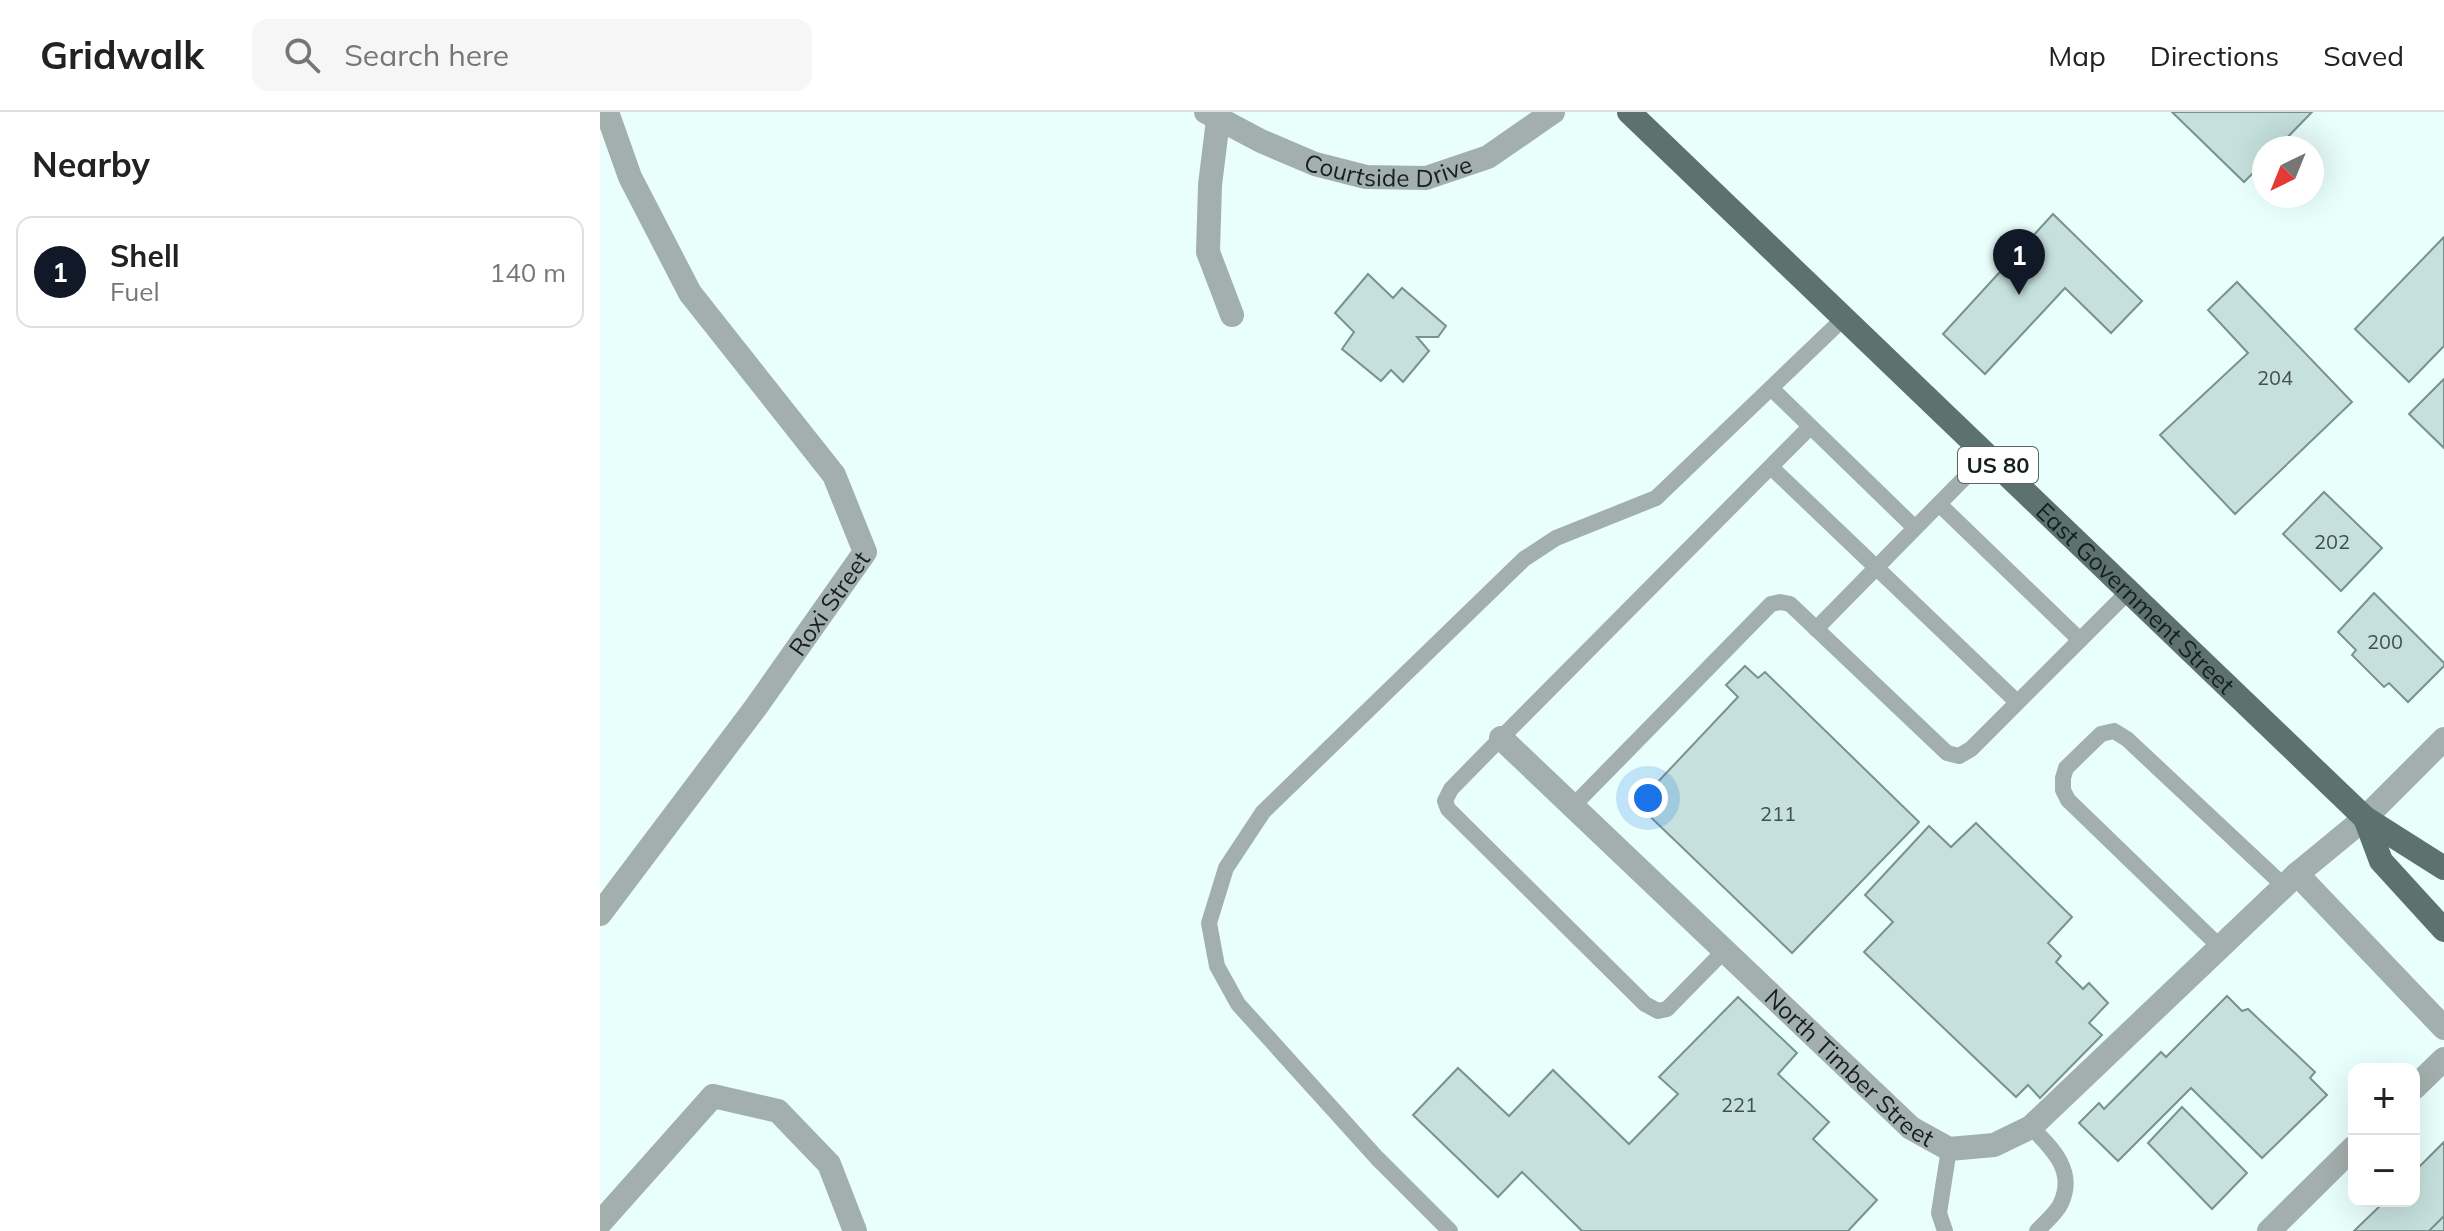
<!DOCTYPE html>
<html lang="en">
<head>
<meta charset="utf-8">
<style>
	body { margin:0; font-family:Mulish,sans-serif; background:#f6f6f6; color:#222 }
	.controls { position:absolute; right:24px; bottom:24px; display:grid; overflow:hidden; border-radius:16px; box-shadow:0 8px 32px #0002 }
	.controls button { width:72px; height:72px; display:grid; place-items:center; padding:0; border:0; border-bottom:2px solid #e0e0e0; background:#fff; color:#222; font:40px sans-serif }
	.compass { position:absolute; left:1652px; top:24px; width:72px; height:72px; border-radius:50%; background:#fff; box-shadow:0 8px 32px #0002; rotate:223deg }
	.you { position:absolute; left:1048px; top:686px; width:28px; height:28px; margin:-20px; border:6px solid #fff; border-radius:50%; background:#1a73e8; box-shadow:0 0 0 12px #1a73e833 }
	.badge { display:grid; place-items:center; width:52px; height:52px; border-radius:50%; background:#111827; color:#fff; font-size:26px; font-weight:700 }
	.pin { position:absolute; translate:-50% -66px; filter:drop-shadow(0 2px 4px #0008) }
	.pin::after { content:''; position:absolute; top:42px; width:28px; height:24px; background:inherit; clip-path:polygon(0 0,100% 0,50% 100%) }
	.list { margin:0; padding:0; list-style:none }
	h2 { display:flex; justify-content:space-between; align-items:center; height:104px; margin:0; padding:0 32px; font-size:34px }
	h2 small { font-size:26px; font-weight:400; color:#767676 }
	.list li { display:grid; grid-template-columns:52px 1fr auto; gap:24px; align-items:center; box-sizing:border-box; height:112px; margin:0 16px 16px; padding:0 16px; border:2px solid #e0e0e0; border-radius:16px }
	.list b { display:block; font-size:30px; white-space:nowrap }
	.list p { margin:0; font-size:26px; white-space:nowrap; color:#767676 }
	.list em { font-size:26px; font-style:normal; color:#767676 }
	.icon { flex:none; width:44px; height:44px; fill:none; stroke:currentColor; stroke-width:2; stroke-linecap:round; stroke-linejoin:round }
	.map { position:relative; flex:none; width:1844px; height:1119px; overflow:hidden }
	header { display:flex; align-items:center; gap:48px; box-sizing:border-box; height:112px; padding:0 40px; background:#fff; border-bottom:2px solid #e0e0e0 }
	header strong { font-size:38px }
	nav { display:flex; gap:44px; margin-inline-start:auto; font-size:28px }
	.search { width:560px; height:72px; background:#f6f6f6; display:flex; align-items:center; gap:20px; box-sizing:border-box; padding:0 28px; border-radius:16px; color:#767676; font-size:30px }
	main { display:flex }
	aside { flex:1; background:#fff }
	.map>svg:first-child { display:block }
	.building { fill:#c5e0dd; stroke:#78928e; stroke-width:2 }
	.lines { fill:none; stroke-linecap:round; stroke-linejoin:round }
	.lane { stroke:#a3afad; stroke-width:16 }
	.street { stroke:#a3afad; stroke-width:24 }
	.primary { stroke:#5d726f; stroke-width:24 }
	.labels { text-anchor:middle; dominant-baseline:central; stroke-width:8; stroke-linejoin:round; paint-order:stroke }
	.number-label { font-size:20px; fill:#414f4e }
	.shield { fill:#fff; stroke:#5b6262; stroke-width:2 }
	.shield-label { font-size:22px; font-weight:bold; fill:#151f1e }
	.street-label { font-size:24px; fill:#151f1e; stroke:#fff }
</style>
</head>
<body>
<header>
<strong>Gridwalk</strong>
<div class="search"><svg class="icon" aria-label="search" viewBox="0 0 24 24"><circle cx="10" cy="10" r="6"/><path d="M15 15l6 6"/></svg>Search here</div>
<nav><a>Map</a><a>Directions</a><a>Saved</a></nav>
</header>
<main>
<aside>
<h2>Nearby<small></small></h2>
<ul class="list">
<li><span class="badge">1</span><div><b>Shell</b><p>Fuel</p></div><em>140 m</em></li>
</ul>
</aside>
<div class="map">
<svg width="1844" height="1119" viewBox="0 0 1844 1119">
	<rect width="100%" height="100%" fill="#e9fffc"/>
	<g class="building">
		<path d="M1572,0H1712L1677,36H1664V50L1644,70Z"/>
		<path d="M1453,102L1542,189L1511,221L1465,176L1385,262L1343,222Z"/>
		<path d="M1844,125V234L1809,270L1755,217Z"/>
		<path d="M768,162L793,186L802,176L846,214L838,225H817L829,239L803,270L791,258L781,269L742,237L754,220L735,201Z"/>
		<path d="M1637,170L1752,290L1635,402L1560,323L1648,241L1608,198Z"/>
		<path d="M1844,267V336L1809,302Z"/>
		<path d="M1724,380L1782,436L1741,479L1683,422Z"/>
		<path d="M1774,481L1844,551V554L1808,590L1789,571L1784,575L1752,543L1756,538L1738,520Z"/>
		<path d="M1145,554L1158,566L1165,560L1319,710L1192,841L1037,692L1138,585L1126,573Z"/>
		<path d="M1376,711L1472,805L1448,831L1461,844L1456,850L1483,877L1489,871L1508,891L1489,911L1502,923L1440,986L1428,973L1416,985L1264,840L1293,810L1265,783L1329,714L1351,735Z"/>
		<path d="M1627,884L1642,899L1648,897L1715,960L1710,966L1727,983L1662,1046L1591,976L1518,1049L1479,1011L1499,991L1504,997L1561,940L1566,945Z"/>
		<path d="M1138,885L1197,941L1178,962L1229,1010L1213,1027L1277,1088L1248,1119H982L922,1060L898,1085L813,1003L858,956L909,1004L953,958L1029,1032L1078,982L1059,965Z"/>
		<path d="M1582,995L1647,1061L1612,1097L1548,1031Z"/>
		<path d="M1844,1030V1105L1830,1119H1754L1785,1089H1814V1060Z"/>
		<path d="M1844,1104V1119H1829Z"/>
	</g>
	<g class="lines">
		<g class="lane">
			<path d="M1172,277L1315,416"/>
			<path d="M1172,356L1417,590"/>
			<path d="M1339,392L1480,528"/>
			<path d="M1216,517L1387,343"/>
			<path d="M972,695L1171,492L1180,490L1190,492L1347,641L1359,644L1371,637L1529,479"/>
			<path d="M1620,835L1468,688L1463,678V666L1466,656L1501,622L1514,619L1527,627L1684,774"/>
			<path d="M1123,840L1067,897L1058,899L1045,892L848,697L845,689L851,677L901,626L1210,315"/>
			<path d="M1431,1015C1452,1036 1476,1059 1461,1091C1457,1101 1444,1111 1437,1119"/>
			<path d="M850,1119L777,1046L638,892L617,854L609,811L626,756L663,700L924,447L956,426L1056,386L1244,206"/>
			<path d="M1345,1119L1339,1101L1349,1037"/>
		</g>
		<g class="street">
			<path id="s1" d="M606,0L661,29L715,52L766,65L826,66L888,45L953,0"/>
			<path d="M619,0L610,73L608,140L632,203"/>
			<path id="s2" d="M901,626L1311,1016L1349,1037L1394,1033L1431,1015L1697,762L1765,706L1844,627"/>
			<path d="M1697,762L1844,916"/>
			<path id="s3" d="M0,802L156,595L265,440L234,363L90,181L30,65L7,0"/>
			<path d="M1814,976L1844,947"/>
			<path d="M0,1111L113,984L178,999L229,1052L255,1119"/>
			<path d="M1669,1119L1754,1035"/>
		</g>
		<g class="primary">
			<path id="s4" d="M1029,0L1765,706L1844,756"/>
			<path d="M1765,706L1781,749L1844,818"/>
		</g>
	</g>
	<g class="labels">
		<g class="number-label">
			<text x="1675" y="265">204</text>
			<text x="1732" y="429">202</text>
			<text x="1785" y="529">200</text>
			<text x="1178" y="701">211</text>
			<text x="1139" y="992">221</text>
		</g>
		<rect class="shield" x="1358" y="335" width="80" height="36" rx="6"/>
		<g class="shield-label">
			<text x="1398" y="353">US 80</text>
		</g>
		<g class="street-label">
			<text stroke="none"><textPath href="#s1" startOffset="196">Courtside Drive</textPath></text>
			<text stroke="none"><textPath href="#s4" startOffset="702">East Government Street</textPath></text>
			<text stroke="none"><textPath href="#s3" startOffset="386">Roxi Street</textPath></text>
			<text stroke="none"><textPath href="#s2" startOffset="480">North Timber Street</textPath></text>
		</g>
	</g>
</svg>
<div class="controls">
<button>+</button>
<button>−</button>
</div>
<svg class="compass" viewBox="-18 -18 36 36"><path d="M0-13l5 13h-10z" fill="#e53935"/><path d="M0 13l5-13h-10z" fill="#767676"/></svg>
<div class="you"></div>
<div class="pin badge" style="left:1419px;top:183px">1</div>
</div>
</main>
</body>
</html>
